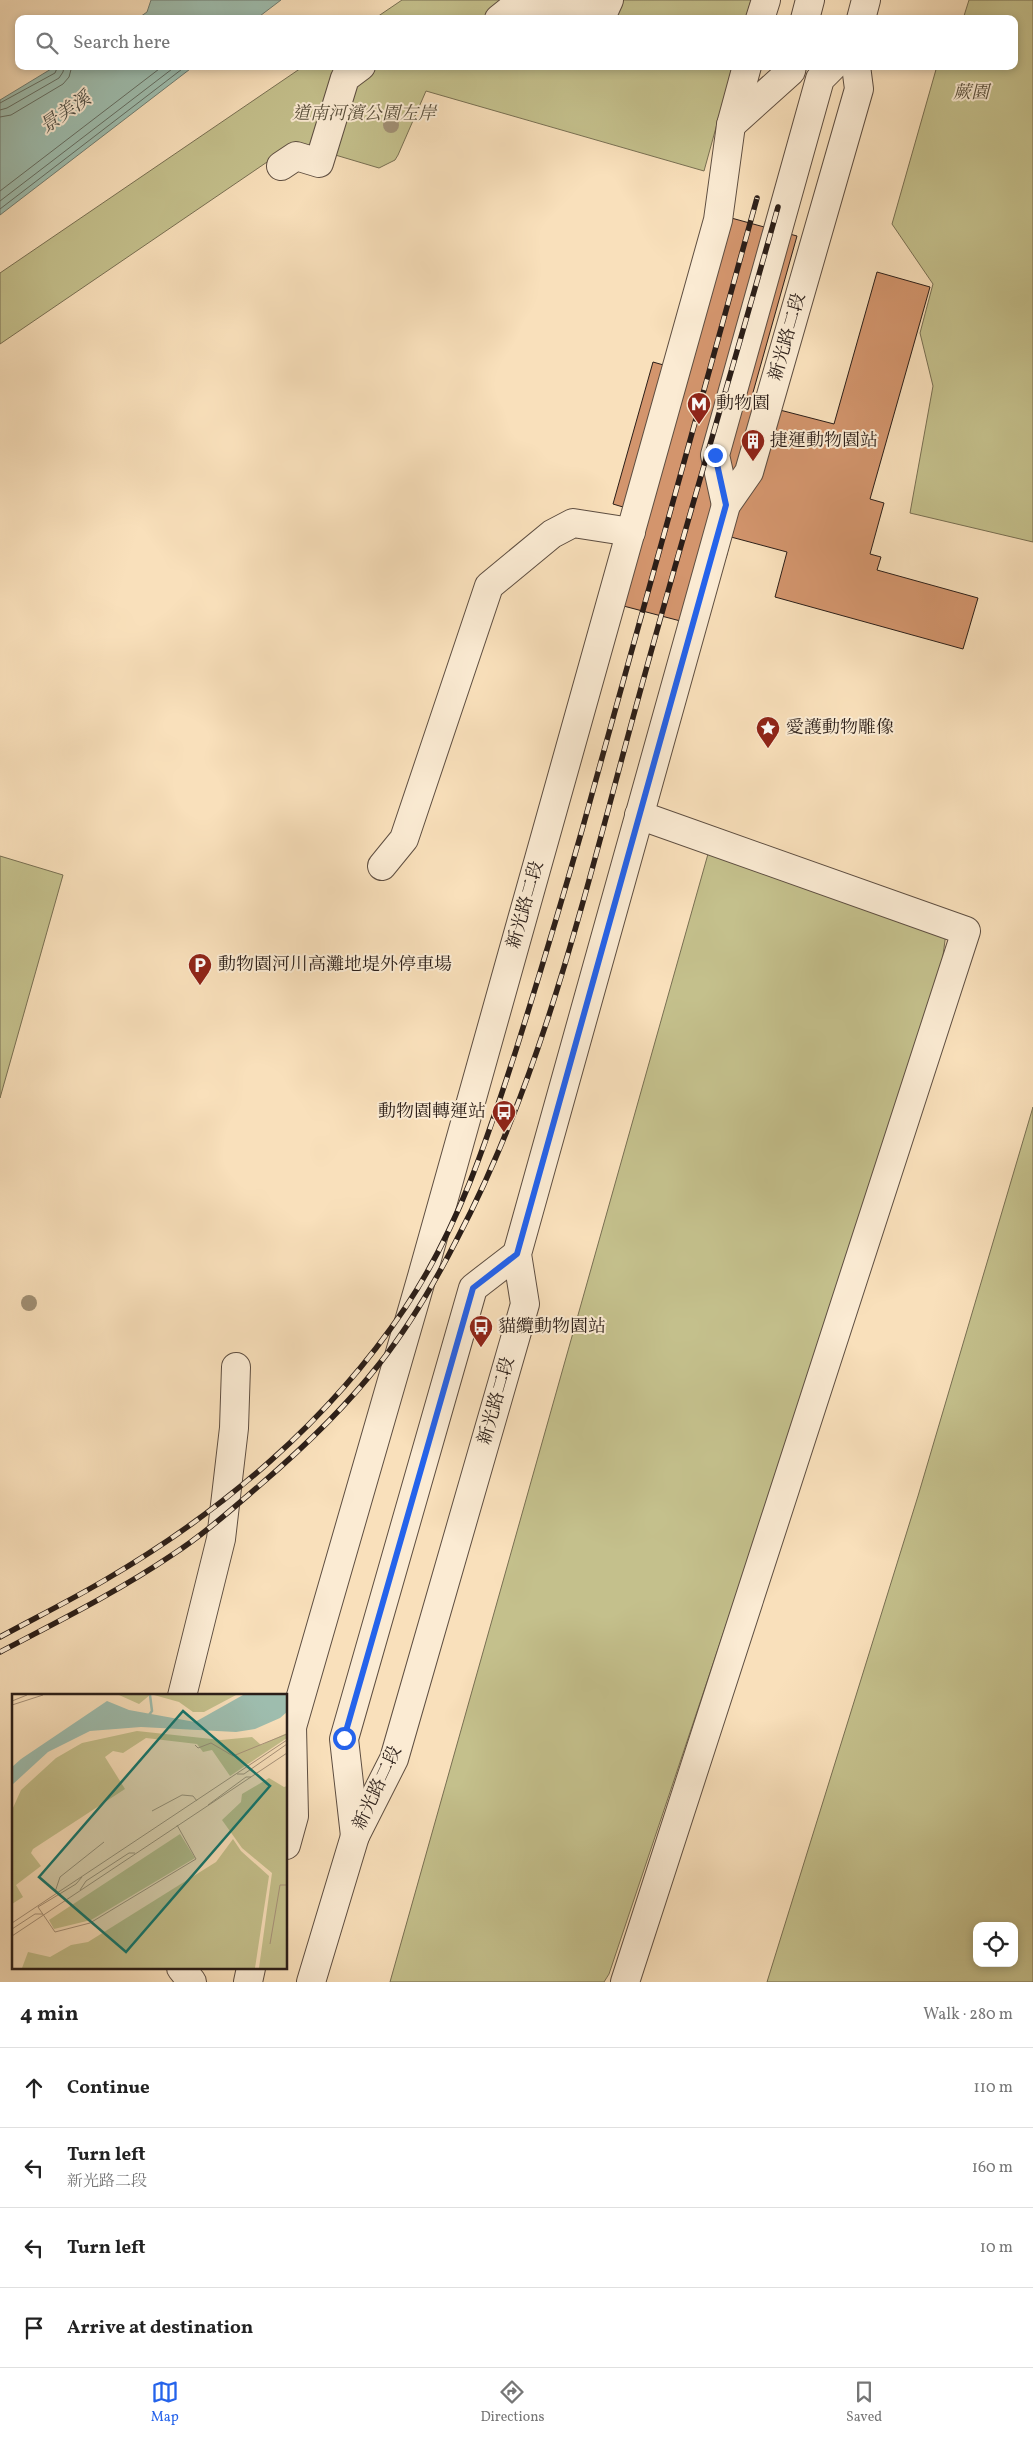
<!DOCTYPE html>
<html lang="en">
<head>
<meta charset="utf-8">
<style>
	body { margin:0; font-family:Vollkorn,"Noto Serif TC",serif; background:#f6f6f6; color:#222 }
	.controls { position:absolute; right:15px; bottom:15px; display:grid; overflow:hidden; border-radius:10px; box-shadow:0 2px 8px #0003 }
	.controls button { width:45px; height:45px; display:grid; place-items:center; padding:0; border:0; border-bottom:1px solid #e0e0e0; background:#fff; color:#222; font:25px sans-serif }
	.stop { position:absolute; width:15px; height:15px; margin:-11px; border:4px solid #2563eb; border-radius:50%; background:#fff }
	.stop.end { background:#2563eb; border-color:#fff; box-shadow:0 1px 5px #0008 }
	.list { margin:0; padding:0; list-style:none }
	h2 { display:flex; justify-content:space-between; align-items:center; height:65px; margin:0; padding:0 20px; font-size:21px }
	h2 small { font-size:16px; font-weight:400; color:#767676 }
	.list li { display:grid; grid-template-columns:32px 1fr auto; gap:15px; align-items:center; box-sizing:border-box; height:80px; padding:0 20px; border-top:1px solid #e0e0e0 }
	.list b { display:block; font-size:19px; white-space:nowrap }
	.list p { margin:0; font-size:16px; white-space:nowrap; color:#767676 }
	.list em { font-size:16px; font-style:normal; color:#767676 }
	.icon { flex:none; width:28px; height:28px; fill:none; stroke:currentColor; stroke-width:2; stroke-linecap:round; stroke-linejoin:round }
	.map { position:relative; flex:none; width:1033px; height:1982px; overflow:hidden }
	.search { position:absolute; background:#fff; box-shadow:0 2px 8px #0003; left:15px; right:15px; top:15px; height:55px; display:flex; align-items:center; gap:12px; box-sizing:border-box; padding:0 18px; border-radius:10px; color:#767676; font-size:19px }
	.sheet { height:385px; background:#fff }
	nav { display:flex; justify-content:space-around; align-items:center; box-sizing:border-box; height:70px; border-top:1px solid #e0e0e0; background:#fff; font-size:14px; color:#767676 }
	nav a { display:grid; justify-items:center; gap:2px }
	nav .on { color:#2563eb }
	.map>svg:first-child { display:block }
	.green { fill:#c4c08c; stroke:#786f52; fill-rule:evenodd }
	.water { fill:#9ebdae; stroke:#707d72 }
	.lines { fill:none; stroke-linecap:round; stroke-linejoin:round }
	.shore { stroke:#646e63; stroke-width:1 }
	.building { fill:#d3956d; stroke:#2b1e18 }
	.minor-casing { stroke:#5e4e41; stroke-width:30 }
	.minor { stroke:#fbebd3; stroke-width:28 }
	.rail-casing { stroke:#2b1e18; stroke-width:5.5 }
	.rail { stroke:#fbebd3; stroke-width:4; stroke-dasharray:11; stroke-linecap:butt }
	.tree { fill:#a19075 }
	.route { stroke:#2563eb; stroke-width:6 }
	.labels { text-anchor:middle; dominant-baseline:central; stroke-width:4; stroke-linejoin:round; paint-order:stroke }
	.park-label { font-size:18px; font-style:italic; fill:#594f3b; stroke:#fbebd3 }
	.street-label { font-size:18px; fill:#2b1e18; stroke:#fbebd3 }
	.poi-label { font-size:18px; fill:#2b1e18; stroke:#fbebd3; text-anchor:start }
	.water-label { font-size:19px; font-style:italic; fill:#4e4e45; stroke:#fbebd3 }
	.inset-river { fill:none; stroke:#9ebdae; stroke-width:2.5 }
	.inset-road { fill:none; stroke:#a7927a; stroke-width:1 }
	.view { fill:#0f766e; fill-opacity:0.15; stroke:#0f766e; stroke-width:2.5 }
	.inset-edge { fill:none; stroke:#2b1e18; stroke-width:2.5 }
</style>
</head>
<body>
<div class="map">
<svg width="1033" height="1982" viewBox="0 0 1033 1982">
	<rect width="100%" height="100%" fill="#f9e0bb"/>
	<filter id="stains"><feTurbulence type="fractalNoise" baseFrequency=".004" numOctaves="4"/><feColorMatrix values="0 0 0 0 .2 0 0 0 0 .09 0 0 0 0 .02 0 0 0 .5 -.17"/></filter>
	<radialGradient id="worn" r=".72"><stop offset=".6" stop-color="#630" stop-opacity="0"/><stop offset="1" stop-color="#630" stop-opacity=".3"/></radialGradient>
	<g class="green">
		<path d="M402,0H751L746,19H374Z"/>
		<path d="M969,0H1033V542L910,513L933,386L920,333L933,284L892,224L937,66H1014V19H963Z"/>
		<path d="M304,66H733L704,171L426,91L398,155L395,160L379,168L295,143L0,344V273Z"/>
		<path d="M708,854L946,933L938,993L609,1974L604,1982H390Z"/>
		<path d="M0,856L63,875L0,1098Z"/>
		<path d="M1033,1107V1982H767L918,1496ZM977,1926H1014V1963H977Z"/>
	</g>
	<g class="water">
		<path d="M151,0H281L256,19H137L147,12Z"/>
		<path d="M56,66H194L0,215V100Z"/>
	</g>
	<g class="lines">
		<g class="shore">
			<path d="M0,103L55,73L58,66"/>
			<path d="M0,110L7,108L59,78L63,72L64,66"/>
			<path d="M0,117L11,115L63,84L69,77L72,66"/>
			<path d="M0,191L163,66"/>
			<path d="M0,201L176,66"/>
			<path d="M0,209L186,66"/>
		</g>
	</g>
	<path class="building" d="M724,216L797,236L752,396L778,403L776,409L834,424L877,272L930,287L870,499L884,503L870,554L881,557L877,570L978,598L963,649L775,597L787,552L731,537L726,558L708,553L688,623L616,604L618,528L623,507L613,504L653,362L681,370Z"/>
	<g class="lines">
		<g class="minor-casing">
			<g id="minor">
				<path d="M499,19L509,11H604L609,0"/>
				<path d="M760,19L766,0"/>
				<path d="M805,19L810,0"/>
				<path d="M861,19L866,0"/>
				<path d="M731,125L791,71L792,66"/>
				<path d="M281,166L296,156L319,163L345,78L361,66"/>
				<path d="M726,505L715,455L820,79L833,66"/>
				<path d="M382,866L404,839L489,586L552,534L573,523L631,532"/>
				<path d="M182,1696L221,1539L234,1428L236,1367"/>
				<path d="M286,1738L292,1727L423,1273L718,220L731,125L747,66"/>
				<path d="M355,1836L344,1739L473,1288L517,1254"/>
				<path d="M286,1845L294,1816L292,1727"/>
				<path d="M181,1968L192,1982"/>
				<path d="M248,1982L251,1968"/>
				<path d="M311,1982L355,1836L394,1759L525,1304L517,1254L726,505L749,472L859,89L856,66"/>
				<path d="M625,1982L966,931L639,815"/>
			</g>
		</g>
		<use href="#minor" class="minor"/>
		<g class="rail-casing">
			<g id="rail">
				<path d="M0,1637C35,1618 71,1600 105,1580C222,1512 329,1421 405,1308C458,1229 487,1140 516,1050C539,977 561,904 582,830C640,620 699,409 757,198"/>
				<path d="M0,1652C57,1622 119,1591 172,1555C203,1535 232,1509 260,1485C303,1448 345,1408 380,1363C410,1325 435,1282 457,1239C545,1072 587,884 637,703C682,537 732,372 778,207"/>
			</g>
		</g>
		<use href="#rail" class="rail"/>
	</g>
	<g class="tree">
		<circle cx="391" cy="125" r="8"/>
		<circle cx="29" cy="1303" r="8"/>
	</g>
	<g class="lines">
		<path class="route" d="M344,1738L473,1288L517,1254L726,505L715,455"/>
	</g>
	<defs>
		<g id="metro-pin" transform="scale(1.25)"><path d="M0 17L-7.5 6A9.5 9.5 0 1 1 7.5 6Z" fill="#8f2418" stroke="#fbebd3"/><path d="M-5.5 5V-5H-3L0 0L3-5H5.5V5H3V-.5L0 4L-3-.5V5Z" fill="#fff"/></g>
		<g id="building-pin" transform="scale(1.25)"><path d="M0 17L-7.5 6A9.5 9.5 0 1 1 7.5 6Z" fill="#8f2418" stroke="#fbebd3"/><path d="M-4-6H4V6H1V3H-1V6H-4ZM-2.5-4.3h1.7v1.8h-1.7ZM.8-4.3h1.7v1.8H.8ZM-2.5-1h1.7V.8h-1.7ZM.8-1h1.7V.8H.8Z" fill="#fff"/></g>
		<g id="sight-pin" transform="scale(1.25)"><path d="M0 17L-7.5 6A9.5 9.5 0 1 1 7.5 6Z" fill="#8f2418" stroke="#fbebd3"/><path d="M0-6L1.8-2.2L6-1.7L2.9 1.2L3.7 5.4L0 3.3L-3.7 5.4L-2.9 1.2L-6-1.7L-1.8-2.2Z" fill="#fff"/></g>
		<g id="parking-pin" transform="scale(1.25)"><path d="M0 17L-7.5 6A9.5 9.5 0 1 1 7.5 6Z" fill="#8f2418" stroke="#fbebd3"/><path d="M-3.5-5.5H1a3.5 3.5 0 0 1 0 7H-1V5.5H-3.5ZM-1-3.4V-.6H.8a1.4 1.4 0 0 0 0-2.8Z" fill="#fff"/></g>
		<g id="bus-pin" transform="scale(1.25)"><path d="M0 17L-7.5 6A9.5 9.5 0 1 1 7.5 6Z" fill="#8f2418" stroke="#fbebd3"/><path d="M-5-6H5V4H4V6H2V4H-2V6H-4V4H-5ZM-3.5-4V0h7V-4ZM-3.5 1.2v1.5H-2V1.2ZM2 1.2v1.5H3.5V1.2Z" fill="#fff"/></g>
	</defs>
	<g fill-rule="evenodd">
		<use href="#metro-pin" x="699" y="404"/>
		<use href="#building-pin" x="753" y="441"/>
		<use href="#sight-pin" x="768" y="728"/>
		<use href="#parking-pin" x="200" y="965"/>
		<use href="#bus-pin" x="504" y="1112"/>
		<use href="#bus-pin" x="481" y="1327"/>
	</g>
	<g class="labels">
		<g class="park-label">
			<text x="971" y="93">蕨園</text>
			<text x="364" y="114">道南河濱公園左岸</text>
		</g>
		<g class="street-label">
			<text transform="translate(788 337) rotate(-74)">新光路二段</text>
			<text transform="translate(526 905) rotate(-74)">新光路二段</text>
			<text transform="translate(497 1401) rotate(-74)">新光路二段</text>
			<text transform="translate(378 1788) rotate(-65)">新光路二段</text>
		</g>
		<g class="poi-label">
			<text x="716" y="404">動物園</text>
			<text x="770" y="441">捷運動物園站</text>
			<text x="786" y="728">愛護動物雕像</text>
			<text x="218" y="965">動物園河川高灘地堤外停車場</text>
			<text x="486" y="1112" text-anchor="end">動物園轉運站</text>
			<text x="498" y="1327">貓纜動物園站</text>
		</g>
		<g class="water-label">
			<text transform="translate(66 113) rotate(-35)">景美溪</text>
		</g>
	</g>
	<g transform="translate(12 1694)">
		<rect width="275" height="275" fill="#f9e0bb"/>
		<path d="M107,1H138L127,10ZM142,1H224L192,18H181L167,8ZM125,37L209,46L240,43L249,51L275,39V44L218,82L200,56L191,58L185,50L134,44L111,59L101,57L93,63L113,95L21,155L19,159L29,172L4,191L11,203L0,210V116L9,96L44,64L70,49ZM257,84L272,93L275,92V274H247L260,179L230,154L210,126L229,108L230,100ZM168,140L183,164L79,226L42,235L37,226ZM221,145L229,157L257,182L243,274H10L16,258L38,263L59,251L76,248L204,168Z" fill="#c4c08c"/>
		<path d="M231,1H275V18L268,24L243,35L224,38L129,33L78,37L36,58L0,91V73L9,65L95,7L117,16L183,28Z" fill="#9ebdae"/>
		<path class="inset-river" d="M137,21L140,17L138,1"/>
		<path class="inset-road" d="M0,7L15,1M0,11L31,1M183,51L186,54L199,49L221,62L275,40M225,80H232L275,50M196,111L234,83H239M140,117L170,101L181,102L185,107M68,196L74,187L117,159H123M43,198L48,183L92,148M26,213L43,238L78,229L184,165L165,131M26,213L64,190L70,183M0,229L275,46M0,235L23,220H31M0,242L275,59M258,250L268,191H275"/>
		<path class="view" d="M171,17L258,92L114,258L27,183Z"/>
		<rect width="275" height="275" class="inset-edge"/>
	</g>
	<rect width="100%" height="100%" filter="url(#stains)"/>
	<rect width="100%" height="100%" fill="url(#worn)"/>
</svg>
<div class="controls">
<button><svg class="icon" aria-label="locate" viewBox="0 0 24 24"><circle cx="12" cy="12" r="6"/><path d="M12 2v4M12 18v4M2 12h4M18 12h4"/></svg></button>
</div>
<div class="stop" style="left:344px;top:1738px"></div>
<div class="stop end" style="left:715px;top:455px"></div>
<div class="search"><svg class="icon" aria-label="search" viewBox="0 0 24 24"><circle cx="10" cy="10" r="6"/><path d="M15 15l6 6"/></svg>Search here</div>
</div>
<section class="sheet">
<h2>4 min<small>Walk · 280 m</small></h2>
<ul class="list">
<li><svg class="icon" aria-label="ahead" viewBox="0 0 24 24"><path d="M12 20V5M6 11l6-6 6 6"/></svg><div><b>Continue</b></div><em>110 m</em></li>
<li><svg class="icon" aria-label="left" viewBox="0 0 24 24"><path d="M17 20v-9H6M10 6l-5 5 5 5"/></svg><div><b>Turn left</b><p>新光路二段</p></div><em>160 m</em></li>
<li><svg class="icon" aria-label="left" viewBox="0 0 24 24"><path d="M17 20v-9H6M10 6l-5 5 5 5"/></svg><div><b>Turn left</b></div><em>10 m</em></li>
<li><svg class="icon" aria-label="arrive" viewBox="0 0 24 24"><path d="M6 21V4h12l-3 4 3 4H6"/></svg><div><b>Arrive at destination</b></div></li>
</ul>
</section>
<nav>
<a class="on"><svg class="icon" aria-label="map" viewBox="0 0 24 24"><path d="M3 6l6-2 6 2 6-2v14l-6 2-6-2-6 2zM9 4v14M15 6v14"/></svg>Map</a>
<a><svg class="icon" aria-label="directions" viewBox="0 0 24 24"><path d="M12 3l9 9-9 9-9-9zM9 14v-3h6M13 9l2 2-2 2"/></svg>Directions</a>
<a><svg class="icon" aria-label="saved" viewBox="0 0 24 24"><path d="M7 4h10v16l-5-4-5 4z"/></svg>Saved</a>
</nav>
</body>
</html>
